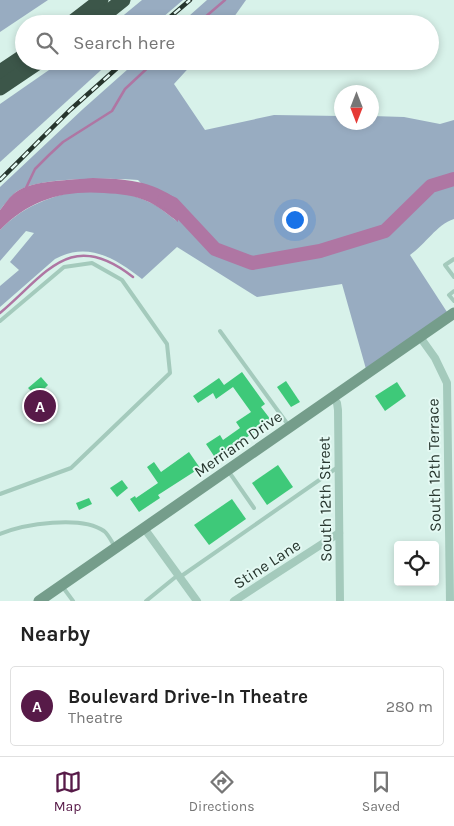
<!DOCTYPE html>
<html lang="en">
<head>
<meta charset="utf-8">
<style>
	body { margin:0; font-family:Karla,sans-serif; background:#f6f6f6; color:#222 }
	.controls { position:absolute; right:15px; bottom:15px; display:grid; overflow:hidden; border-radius:5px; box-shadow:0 2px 8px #0003 }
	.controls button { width:45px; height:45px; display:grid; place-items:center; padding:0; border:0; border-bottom:1px solid #e0e0e0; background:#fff; color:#222; font:25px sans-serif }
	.compass { position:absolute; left:334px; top:85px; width:45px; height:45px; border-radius:50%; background:#fff; box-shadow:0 2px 8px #0003; rotate:180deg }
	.you { position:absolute; left:294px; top:219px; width:18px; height:18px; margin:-12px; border:4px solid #fff; border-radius:50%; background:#1a73e8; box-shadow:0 0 0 8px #1a73e833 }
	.badge { display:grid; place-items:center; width:32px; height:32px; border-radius:50%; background:#571a48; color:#fff; font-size:16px; font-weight:700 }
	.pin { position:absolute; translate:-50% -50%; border:2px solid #fff; box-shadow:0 1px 5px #0006 }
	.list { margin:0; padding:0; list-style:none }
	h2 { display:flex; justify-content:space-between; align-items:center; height:65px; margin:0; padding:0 20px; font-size:21px }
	h2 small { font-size:16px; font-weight:400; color:#767676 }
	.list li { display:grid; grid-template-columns:32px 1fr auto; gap:15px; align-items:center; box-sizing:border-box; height:80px; margin:0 10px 10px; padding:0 10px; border:1px solid #e0e0e0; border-radius:5px }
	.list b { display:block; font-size:19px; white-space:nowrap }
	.list p { margin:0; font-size:16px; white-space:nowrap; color:#767676 }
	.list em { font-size:16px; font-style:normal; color:#767676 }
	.icon { flex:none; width:28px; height:28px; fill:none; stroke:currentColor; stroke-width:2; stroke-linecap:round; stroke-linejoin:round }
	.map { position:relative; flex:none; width:454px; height:601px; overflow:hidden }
	.search { position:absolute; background:#fff; box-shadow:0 2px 8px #0003; left:15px; right:15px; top:15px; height:55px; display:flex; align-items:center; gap:12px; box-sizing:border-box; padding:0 18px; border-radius:28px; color:#767676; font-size:19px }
	.sheet { height:155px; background:#fff }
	nav { display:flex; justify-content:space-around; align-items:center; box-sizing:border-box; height:70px; border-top:1px solid #e0e0e0; background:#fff; font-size:14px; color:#767676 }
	nav a { display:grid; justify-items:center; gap:2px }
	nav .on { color:#571a48 }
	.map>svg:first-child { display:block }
	.green { fill:#98acc1 }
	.water { fill:#af76a3 }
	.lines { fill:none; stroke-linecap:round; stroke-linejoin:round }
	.stream { stroke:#af76a3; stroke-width:2.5 }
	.river { stroke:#af76a3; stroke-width:14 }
	.building { fill:#3ec979 }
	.service { stroke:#a4cabc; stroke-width:4 }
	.minor { stroke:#a4cabc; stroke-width:8 }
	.secondary { stroke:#759d8b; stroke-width:11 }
	.motorway { stroke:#3c5649; stroke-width:15 }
	.rail-casing { stroke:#26352d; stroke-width:4.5 }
	.rail { stroke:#e4f9f3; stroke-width:2.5; stroke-dasharray:8; stroke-linecap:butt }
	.labels { text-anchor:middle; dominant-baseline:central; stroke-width:4; stroke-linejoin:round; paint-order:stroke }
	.street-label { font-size:16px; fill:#26352d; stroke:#e4f9f3 }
</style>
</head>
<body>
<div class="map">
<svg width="454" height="601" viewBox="0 0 454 601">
	<rect width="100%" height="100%" fill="#d8f2ea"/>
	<g class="green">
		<path d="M0,0H48L0,32Z"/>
		<path d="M142,0H183L155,24H113Z"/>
		<path d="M207,0H246L229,24H180Z"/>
		<path d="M62,61H111L0,162V104Z"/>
		<path d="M137,61H195L174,84L205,130L274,115L341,116L342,122H372V116L404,117L440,124L454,120V219C436,225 426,244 410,255L447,312L366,369L342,284L257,297L177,247L142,279C115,258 88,241 55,259L0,307V286L19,270L10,262L34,233L26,231L0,261V230C37,192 99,179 149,202C159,206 168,215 177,221L138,180C111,178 37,176 16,192C10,197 5,204 0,210V187L83,109Z"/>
	</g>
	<path class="water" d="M93,178C125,179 151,180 178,200V222C169,215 159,207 149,202C134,195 120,194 104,193C63,190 29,200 0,230V210C5,204 10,196 16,192C32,180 73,180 93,178Z"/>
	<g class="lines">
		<g class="stream">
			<path d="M197,24L225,0"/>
			<path d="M25,190L35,169L49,155L63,142L112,111L125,89L155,61"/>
			<path d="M0,313C47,273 71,228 133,277"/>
		</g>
		<path class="river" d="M164,200L173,204L215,249L252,263L320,251L385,231L431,186L454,179"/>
	</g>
	<g class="building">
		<path d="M242,372L265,404L261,407L271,420L216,459L206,444L220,435L223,440L240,428L236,422L251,412L233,387L216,399L213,393L198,403L193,396L219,378L224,385Z"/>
		<path d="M41,377L48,385L43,390L53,401L43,410L29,395L32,392L28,388Z"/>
		<path d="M286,381L300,402L291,407L277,387Z"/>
		<path d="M397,382L406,396L385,411L375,396Z"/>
		<path d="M189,452L200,468L158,495L160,498L139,512L130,499L135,496L136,498L158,483L147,467L154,462L161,472Z"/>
		<path d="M278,465L293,487L267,505L252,483Z"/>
		<path d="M122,480L128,488L117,497L110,488Z"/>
		<path d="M89,498L92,504L79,510L76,503Z"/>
		<path d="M232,499L246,519L209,545L194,525Z"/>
	</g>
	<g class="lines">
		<g class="service">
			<path d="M454,259L445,265L454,277"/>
			<path d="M454,291L449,295L454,301"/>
			<path d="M0,321L64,267L92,263L122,280L167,344L170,373L71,468L0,494"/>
			<path d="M220,331L289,426"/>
			<path d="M229,472L254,508"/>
			<path d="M0,534C24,524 81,515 104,531C108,534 112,542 115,547"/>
			<path d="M180,577L338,467"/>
			<path d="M62,586L73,601"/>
			<path d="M146,601L178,575"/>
		</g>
		<g class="minor">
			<path d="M420,337L435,358L447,383L450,601"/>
			<path d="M333,398L337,403L338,410L340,601"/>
			<path d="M144,528L197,601"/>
			<path d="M234,601L339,533"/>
		</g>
		<path class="secondary" d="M39,601L454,313"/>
		<g class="motorway">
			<path d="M70,24L101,0"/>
			<path d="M93,24L123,0"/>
			<path d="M0,72L24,56"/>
			<path d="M0,88L40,61"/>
		</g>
		<g class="rail-casing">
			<g id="rail">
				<path d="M162,24L190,0"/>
				<path d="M0,180L70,110L125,61"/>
			</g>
		</g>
		<use href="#rail" class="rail"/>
	</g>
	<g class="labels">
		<g class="street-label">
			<text transform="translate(238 444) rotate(-35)">Merriam Drive</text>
			<text transform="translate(434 465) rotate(-91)">South 12th Terrace</text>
			<text transform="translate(325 499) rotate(-91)">South 12th Street</text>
			<text transform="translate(267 564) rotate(-33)">Stine Lane</text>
		</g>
	</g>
</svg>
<div class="controls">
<button><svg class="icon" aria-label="locate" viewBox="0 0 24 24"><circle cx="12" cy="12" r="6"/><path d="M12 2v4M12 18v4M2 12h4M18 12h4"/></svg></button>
</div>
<svg class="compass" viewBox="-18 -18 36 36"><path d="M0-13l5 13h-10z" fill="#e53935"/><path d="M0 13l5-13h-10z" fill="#767676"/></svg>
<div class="you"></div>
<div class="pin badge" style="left:40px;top:406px">A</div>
<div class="search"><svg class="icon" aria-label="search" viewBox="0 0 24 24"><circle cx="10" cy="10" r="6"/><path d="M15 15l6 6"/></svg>Search here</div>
</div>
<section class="sheet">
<h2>Nearby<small></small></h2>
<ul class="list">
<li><span class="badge">A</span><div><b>Boulevard Drive-In Theatre</b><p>Theatre</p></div><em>280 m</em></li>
</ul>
</section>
<nav>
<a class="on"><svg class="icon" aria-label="map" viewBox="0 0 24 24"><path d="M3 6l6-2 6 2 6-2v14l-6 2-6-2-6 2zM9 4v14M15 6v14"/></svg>Map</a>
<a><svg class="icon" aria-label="directions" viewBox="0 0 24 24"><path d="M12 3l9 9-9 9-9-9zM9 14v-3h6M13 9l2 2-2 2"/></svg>Directions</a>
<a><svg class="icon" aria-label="saved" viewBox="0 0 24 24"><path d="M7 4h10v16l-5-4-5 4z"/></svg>Saved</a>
</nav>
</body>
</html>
